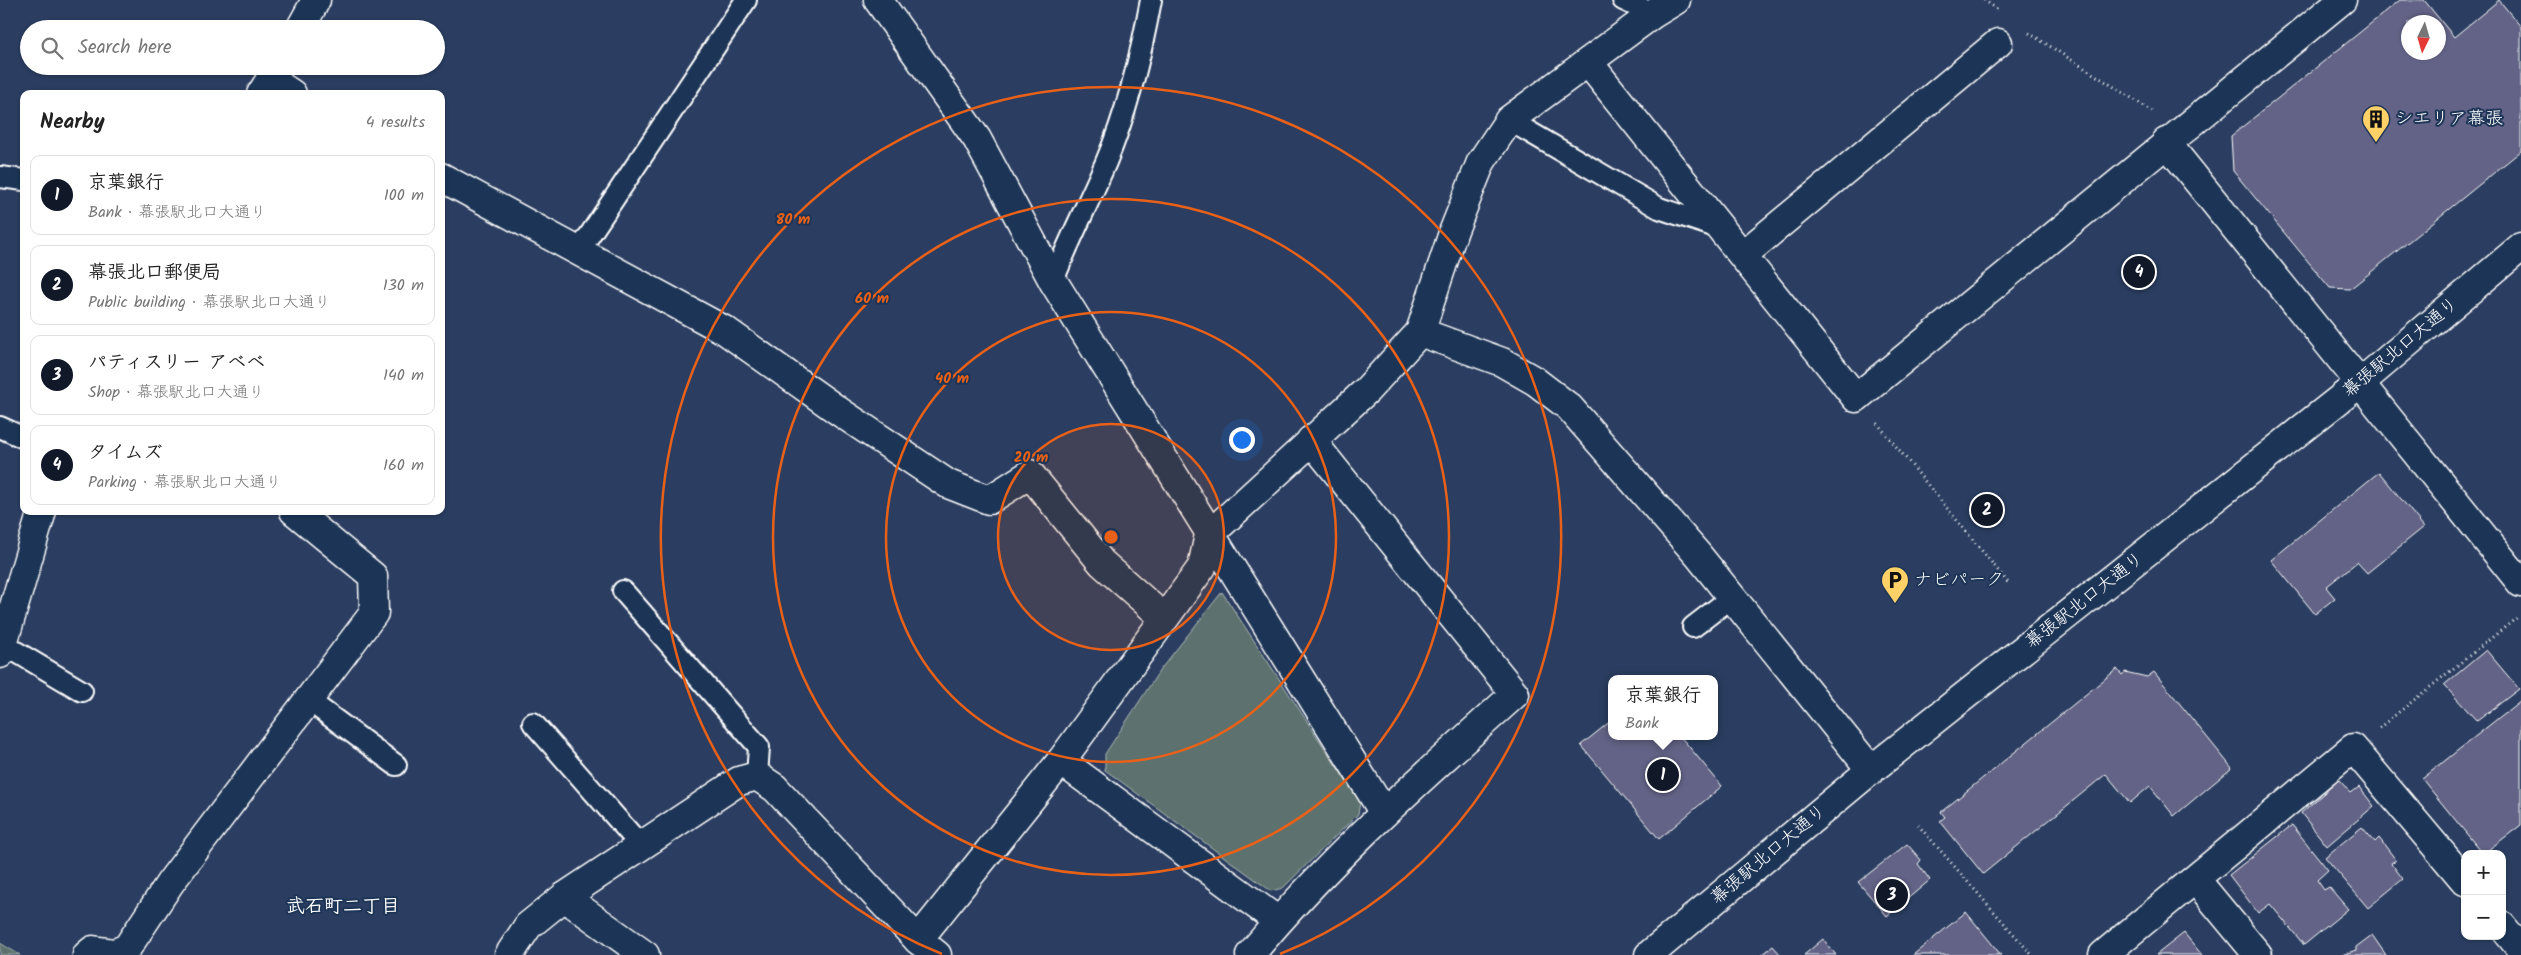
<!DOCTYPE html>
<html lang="en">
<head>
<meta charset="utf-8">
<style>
	body { margin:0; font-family:Kalam,"Klee One",sans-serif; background:#f2f2f2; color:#222 }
	.controls { position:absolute; right:15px; bottom:15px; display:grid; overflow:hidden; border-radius:10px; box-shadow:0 1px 4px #0004 }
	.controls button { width:45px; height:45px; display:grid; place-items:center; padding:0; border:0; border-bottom:1px solid #e0e0e0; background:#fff; color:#222; font:25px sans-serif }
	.compass { position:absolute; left:2401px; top:15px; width:45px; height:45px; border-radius:50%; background:#fff; box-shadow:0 1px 4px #0004; rotate:185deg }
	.you { position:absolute; left:1241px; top:439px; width:18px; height:18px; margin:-12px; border:4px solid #fff; border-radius:50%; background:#1a73e8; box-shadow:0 0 0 8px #1a73e833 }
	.badge { display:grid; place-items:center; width:32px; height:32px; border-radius:50%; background:#111827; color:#fff; font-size:16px; font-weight:700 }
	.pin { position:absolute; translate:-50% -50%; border:2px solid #fff; box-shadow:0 1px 5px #0006 }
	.popup { position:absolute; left:1608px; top:675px; width:110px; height:65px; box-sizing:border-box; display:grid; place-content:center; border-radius:10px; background:#fff; filter:drop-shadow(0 1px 4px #0005); font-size:16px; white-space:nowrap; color:#767676 }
	.popup b { font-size:19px; color:#222 }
	.popup::after { content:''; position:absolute; left:50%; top:100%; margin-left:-10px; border:10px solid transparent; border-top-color:#fff }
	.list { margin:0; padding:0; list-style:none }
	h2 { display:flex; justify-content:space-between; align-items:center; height:65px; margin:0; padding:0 20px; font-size:21px }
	h2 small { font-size:16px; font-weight:400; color:#767676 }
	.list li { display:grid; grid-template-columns:32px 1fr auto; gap:15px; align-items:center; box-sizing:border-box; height:80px; margin:0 10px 10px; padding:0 10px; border:1px solid #e0e0e0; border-radius:10px }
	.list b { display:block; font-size:19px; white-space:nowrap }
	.list p { margin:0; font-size:16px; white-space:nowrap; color:#767676 }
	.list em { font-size:16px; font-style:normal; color:#767676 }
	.icon { flex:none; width:28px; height:28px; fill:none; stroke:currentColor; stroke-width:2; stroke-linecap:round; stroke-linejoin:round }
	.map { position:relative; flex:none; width:2521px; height:955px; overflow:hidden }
	.search { position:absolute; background:#fff; box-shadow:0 1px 4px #0004; left:20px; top:20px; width:425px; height:55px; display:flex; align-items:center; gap:12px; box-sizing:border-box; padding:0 18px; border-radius:28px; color:#767676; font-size:19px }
	.panel { position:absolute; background:#fff; box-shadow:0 1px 4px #0004; left:20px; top:90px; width:425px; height:425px; border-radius:10px }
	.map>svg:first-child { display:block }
	.green { fill:#5d726e; stroke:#aeb8b6 }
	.building { fill:#636387; stroke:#fff; fill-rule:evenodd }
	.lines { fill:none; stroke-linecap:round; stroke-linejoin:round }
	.service-casing { stroke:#fff; stroke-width:24 }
	.minor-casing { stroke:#fff; stroke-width:31 }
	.tertiary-casing { stroke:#fff; stroke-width:31 }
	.path { stroke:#fff; stroke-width:3; stroke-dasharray:1 4; stroke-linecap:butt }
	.service { stroke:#1d3557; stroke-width:20 }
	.minor { stroke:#1d3557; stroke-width:28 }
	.tertiary { stroke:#1d3557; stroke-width:28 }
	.ring { fill:none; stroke:#e96118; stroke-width:2.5 }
	.labels { text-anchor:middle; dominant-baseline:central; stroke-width:4; stroke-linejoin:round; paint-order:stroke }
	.poi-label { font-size:18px; fill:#fff; stroke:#1d3557; text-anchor:start }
	.street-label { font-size:18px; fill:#fff; stroke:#1d3557 }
	.neighbourhood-label { font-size:19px; font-weight:bold; fill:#fff; stroke:#1d3557 }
	.centre { fill:#e96118; stroke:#1d3557; stroke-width:2.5 }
	.ring-label { font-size:15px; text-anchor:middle; font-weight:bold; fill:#e96118; stroke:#1d3557; stroke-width:4; stroke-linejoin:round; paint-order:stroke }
</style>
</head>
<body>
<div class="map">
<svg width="2521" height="955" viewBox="0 0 2521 955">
	<rect width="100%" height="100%" fill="#2b3e61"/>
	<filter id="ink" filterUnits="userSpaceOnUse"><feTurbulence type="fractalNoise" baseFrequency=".02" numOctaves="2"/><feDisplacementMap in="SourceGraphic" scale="10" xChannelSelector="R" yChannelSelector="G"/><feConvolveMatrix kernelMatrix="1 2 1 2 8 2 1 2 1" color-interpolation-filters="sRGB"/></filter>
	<g filter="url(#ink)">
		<g class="green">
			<path d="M1222,592L1360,802L1358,814L1283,888L1271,891L1105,770V754L1160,670Z"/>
			<path d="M0,943L20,955H0Z"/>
		</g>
		<g class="building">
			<path d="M2400,0H2424L2454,37L2499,0L2521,27V151L2350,289L2330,288L2233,171L2231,136ZM2408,22H2438V52H2408Z"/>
			<path d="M2379,472L2424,527L2367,573L2357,562L2326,587L2335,598L2315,614L2271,560Z"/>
			<path d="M2486,650L2519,689L2477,721L2444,685Z"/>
			<path d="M2117,669L2122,675L2125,672L2147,677L2154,672L2232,768L2174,816L2150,786L2130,803L2106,774L1983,874L1940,821L1945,817L1941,812Z"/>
			<path d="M2521,700V825L2483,854L2422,779Z"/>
			<path d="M1612,720V736H1680L1722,786L1659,839L1581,745Z"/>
			<path d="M2339,780L2351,793L2359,787L2374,806L2327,846L2301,813Z"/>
			<path d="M2292,825L2328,870L2317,880L2324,890L2329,887L2348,909L2304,945L2270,904L2258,913L2229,875Z"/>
			<path d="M2362,827L2375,842L2379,838L2396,860L2391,863L2403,879L2368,908L2325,857Z"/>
			<path d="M1907,844L1921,860L1918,864L1930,880L1887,916L1858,882Z"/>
			<path d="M1966,912L2001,955H1913Z"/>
			<path d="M2184,933L2202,955H2156Z"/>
			<path d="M2372,935L2386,955H2342L2356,950V947Z"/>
			<path d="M1823,939L1836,955H1804Z"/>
			<path d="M1773,946L1781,955H1762Z"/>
		</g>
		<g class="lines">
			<g class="service-casing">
				<g id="service">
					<path d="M1623,0L1653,14"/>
					<path d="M1509,120L1659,208L1719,228"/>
					<path d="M0,177L24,180"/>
					<path d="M579,251L746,0"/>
					<path d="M1053,281C1069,240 1089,202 1106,162C1128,110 1141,55 1151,0"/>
					<path d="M0,427L24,438"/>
					<path d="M623,591L759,747L757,776"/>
					<path d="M1693,627L1732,597"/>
					<path d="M3,644L82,691"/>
					<path d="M307,699L396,765"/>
					<path d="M533,723L642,847"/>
				</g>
			</g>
			<g class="minor-casing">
				<g id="minor">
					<path d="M878,0L977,139L1053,281L1384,813"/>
					<path d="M300,29L316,0"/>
					<path d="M1588,62L1856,398L2342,0"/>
					<path d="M271,80L292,94"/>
					<path d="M261,94L279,66"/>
					<path d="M2166,142L2521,583"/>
					<path d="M441,177L726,331L840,412L948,484L989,500L1030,474L1102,563L1164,618"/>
					<path d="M1743,255L1998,43"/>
					<path d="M1420,332L1502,362L1535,381L1569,407L1698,555L1871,770"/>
					<path d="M0,654L42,511"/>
					<path d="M1061,761L1278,921"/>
					<path d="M2196,880L2258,955"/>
					<path d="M564,897L645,955"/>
					<path d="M2502,926L2521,949"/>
					<path d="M918,940L1061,761L1202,567L1209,535L1367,390L1420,332L1454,230L1481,162L1509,120L1653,14L1676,0"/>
					<path d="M87,955L93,950L115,953L127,948L170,883L374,613L373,576L294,511"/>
					<path d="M509,955L528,926L564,897L739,781L757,776L775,788L918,940L937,955"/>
					<path d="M1250,955C1329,859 1423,777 1515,694L1311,440"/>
					<path d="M2103,955L2353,748L2465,881"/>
				</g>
			</g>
			<g class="tertiary-casing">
				<path id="tertiary" d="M1649,955L1871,770L2360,383L2521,247"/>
			</g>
			<g class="path">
				<path d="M1984,0L1998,10"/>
				<path d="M2029,33L2152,111"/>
				<path d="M1877,423L2010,585"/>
				<path d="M2379,728L2519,616"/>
				<path d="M1918,825L2032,955"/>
			</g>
			<use href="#service" class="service"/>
			<use href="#minor" class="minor"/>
			<use href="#tertiary" class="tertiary"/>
		</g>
	</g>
	<circle cx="1111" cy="537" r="113" fill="#e96118" fill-opacity=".12"/>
	<g class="ring">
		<circle cx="1111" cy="537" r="113"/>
		<circle cx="1111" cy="537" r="225"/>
		<circle cx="1111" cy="537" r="338"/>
		<path d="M942 954A450 450 0 1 1 1280 954"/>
	</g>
	<defs>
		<g id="building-pin" transform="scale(1.4375)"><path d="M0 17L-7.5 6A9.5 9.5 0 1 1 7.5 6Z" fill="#ffd166" stroke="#1d3557"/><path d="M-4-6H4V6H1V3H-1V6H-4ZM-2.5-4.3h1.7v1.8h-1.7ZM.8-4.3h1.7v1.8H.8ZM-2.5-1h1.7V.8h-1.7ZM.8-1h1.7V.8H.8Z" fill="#111"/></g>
		<g id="parking-pin" transform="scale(1.4375)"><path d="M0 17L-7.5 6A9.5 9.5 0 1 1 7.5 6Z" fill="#ffd166" stroke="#1d3557"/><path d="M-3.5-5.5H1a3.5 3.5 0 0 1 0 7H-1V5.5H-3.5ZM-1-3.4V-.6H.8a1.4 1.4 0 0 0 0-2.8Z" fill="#111"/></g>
	</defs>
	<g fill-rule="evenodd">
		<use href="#building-pin" x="2376" y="119"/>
		<use href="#parking-pin" x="1895" y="580"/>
	</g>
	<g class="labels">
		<g class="poi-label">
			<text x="2395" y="119">シエリア幕張</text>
			<text x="1914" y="580">ナビパーク</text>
		</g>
		<g class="street-label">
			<text transform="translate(2401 348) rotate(-40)">幕張駅北口大通り</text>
			<text transform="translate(2085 601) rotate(-38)">幕張駅北口大通り</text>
			<text transform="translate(1769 855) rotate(-40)">幕張駅北口大通り</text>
		</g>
		<g class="neighbourhood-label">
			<text x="343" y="907">武石町二丁目</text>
		</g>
	</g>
	<circle cx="1111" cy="537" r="8" class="centre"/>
	<g class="ring-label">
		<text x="793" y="224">80 m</text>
		<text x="872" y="303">60 m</text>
		<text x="952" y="383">40 m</text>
		<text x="1031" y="462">20 m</text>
	</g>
</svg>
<div class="controls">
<button>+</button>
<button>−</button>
</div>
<svg class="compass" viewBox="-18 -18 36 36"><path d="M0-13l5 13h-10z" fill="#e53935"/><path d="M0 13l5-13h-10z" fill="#767676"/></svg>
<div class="you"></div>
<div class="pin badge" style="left:1663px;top:775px">1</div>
<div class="popup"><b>京葉銀行</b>Bank</div>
<div class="pin badge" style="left:1987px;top:510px">2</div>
<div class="pin badge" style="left:1892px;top:895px">3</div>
<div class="pin badge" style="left:2139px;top:272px">4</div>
<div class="search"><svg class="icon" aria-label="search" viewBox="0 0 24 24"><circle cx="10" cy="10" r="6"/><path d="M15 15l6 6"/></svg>Search here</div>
<section class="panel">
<h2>Nearby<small>4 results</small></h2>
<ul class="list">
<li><span class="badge">1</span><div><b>京葉銀行</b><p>Bank · 幕張駅北口大通り</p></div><em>100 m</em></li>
<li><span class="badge">2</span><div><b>幕張北口郵便局</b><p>Public building · 幕張駅北口大通り</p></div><em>130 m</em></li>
<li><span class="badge">3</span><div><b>パティスリー アベベ</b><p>Shop · 幕張駅北口大通り</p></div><em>140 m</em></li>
<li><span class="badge">4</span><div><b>タイムズ</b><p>Parking · 幕張駅北口大通り</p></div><em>160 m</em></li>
</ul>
</section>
</div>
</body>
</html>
